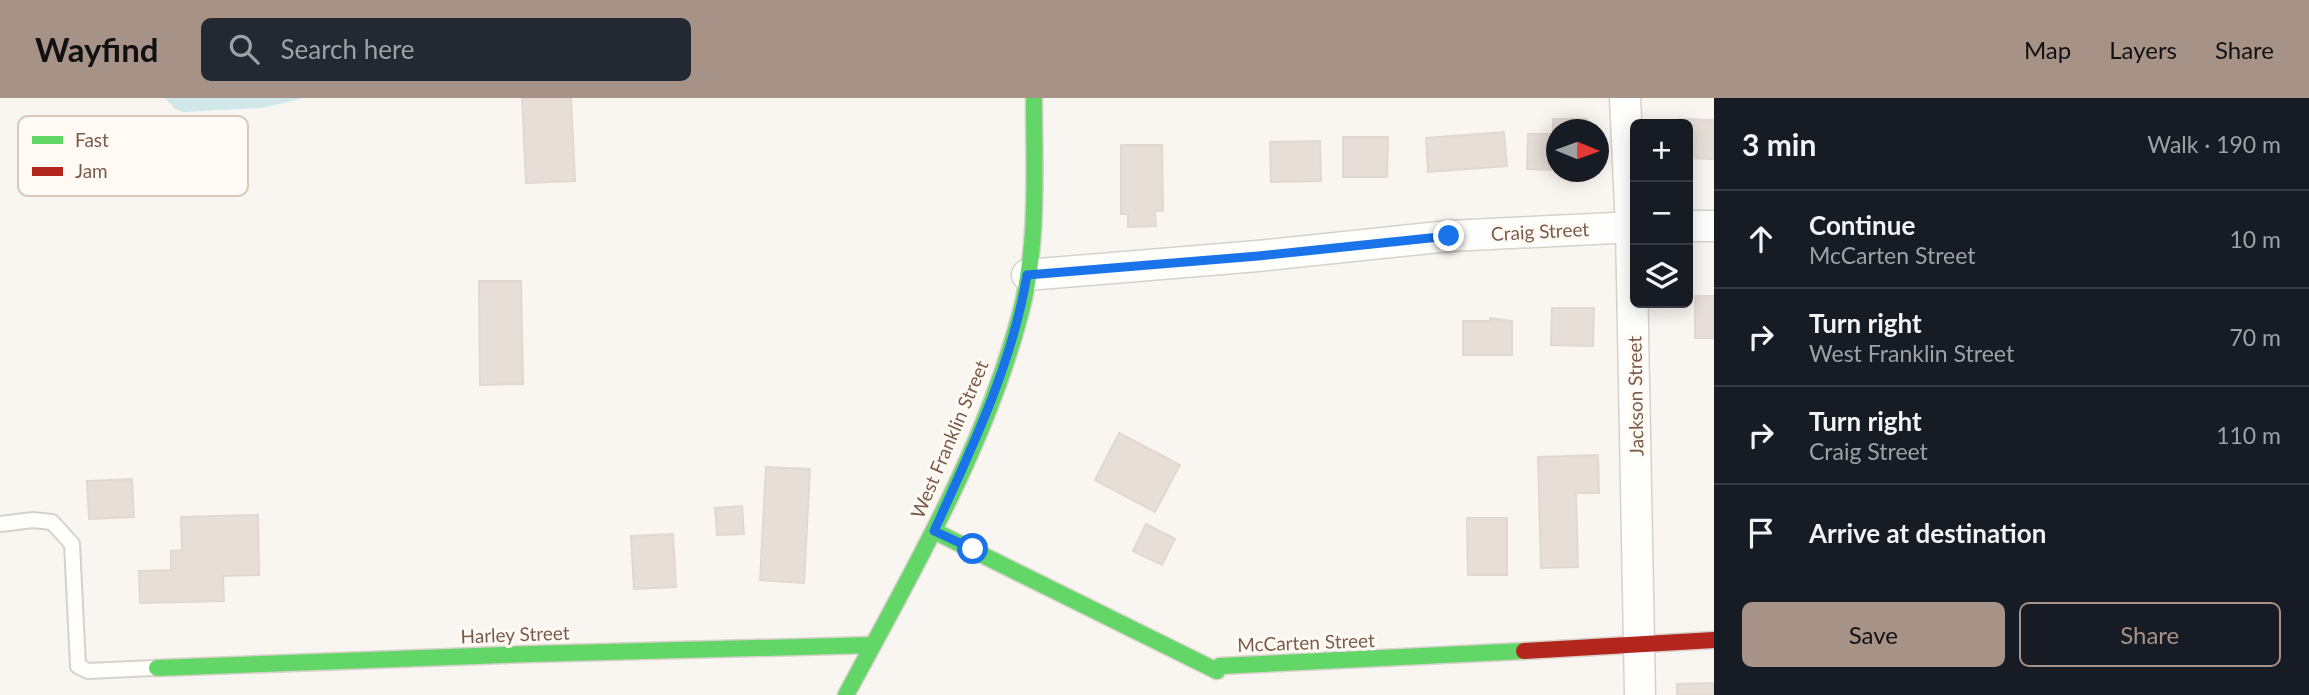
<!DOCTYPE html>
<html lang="en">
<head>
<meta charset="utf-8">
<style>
	body { margin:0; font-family:Lato,sans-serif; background:#242831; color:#f1f3f6 }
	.controls { position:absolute; right:21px; top:21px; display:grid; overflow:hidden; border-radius:10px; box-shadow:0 4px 18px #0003 }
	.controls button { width:63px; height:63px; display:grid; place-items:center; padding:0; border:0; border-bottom:2px solid #363941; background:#171b24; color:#f1f3f6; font:35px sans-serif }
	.compass { position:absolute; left:1546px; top:21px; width:63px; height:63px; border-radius:50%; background:#171b24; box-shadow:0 4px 18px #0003; rotate:91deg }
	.stop { position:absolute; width:21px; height:21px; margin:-16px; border:5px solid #1a73e8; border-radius:50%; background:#fff }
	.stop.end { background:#1a73e8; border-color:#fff; box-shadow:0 2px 7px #0008 }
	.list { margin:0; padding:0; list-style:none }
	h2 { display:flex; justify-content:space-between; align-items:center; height:91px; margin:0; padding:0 28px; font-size:30px }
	h2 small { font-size:23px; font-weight:400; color:#9ea1a6 }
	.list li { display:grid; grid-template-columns:46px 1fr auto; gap:21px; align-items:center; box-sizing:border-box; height:98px; padding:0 28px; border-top:2px solid #363941 }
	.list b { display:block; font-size:26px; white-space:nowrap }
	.list p { margin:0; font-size:23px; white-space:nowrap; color:#9ea1a6 }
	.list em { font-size:23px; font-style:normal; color:#9ea1a6 }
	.actions { display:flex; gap:14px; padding:21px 28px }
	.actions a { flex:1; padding:16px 0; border:2px solid #a69286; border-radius:10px; text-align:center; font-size:24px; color:#a69286 }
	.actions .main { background:#a69286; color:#111 }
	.icon { flex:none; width:38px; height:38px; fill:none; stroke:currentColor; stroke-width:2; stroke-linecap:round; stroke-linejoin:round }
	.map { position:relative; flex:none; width:1714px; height:597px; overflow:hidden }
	header { display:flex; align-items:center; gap:42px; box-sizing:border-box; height:98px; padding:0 35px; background:#a69286; color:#111 }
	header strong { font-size:33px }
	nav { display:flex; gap:38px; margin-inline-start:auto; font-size:24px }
	.search { width:490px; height:63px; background:#242831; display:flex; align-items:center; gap:18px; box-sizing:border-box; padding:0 24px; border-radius:10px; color:#9ea1a6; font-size:26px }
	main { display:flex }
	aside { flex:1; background:#171b24 }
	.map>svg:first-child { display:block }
	.water { fill:#d0e8ea }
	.building { fill:#e6ded7; stroke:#e2d8d2; stroke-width:2 }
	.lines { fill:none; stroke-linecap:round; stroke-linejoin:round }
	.lane-casing { stroke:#d7d1cb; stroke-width:18 }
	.street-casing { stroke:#d7d1cb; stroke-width:33 }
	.fast-casing { stroke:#d9d2cb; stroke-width:19 }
	.jam-casing { stroke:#d9d2cb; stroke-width:19 }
	.lane { stroke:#fefefd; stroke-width:14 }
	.street { stroke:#fefefd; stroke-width:30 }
	.fast { stroke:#63d668; stroke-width:16 }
	.jam { stroke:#b3261e; stroke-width:16 }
	.route { stroke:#1a73e8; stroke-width:9 }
	.labels { text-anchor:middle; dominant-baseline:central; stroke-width:6; stroke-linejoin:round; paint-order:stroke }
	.street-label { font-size:19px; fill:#7a5c4d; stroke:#fffaf3 }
	.key { fill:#fffaf3; stroke:#d7cbc1; stroke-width:2 }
	.key-label { font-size:19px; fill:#7a5c4d }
</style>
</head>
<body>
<header>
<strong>Wayfind</strong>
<div class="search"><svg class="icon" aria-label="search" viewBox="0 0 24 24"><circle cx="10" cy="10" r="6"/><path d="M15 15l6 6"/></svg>Search here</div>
<nav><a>Map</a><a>Layers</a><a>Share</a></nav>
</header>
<main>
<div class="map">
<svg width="1714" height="597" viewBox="0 0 1714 597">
	<rect width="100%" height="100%" fill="#f9f5f0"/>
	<path class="water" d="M165,0H304L262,10L183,14L175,11Z"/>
	<g class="building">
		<path d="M522,0H571L575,83L526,85Z"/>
		<path d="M1553,21H1587V32H1556V72L1527,71L1528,36H1553Z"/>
		<path d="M1679,21L1714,22V61L1688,60V26H1679Z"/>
		<path d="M1504,34L1507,68L1428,74L1426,40Z"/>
		<path d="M1343,39H1388L1387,79H1343Z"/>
		<path d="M1320,43L1321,83L1271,84L1270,44Z"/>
		<path d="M1121,47H1162L1163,113H1155L1156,128L1128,129V116H1121Z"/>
		<path d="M479,183H521L523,286L480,287Z"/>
		<rect x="1695" y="198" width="19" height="42"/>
		<path d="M1552,210H1594L1593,248L1551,247Z"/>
		<path d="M1490,220L1512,223V257H1463V223H1490Z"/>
		<path d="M1119,335L1180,367L1155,414L1095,382Z"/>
		<path d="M1598,357L1599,395H1576L1578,469L1541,470L1538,359Z"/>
		<path d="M766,369L810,371L804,485L760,482Z"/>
		<path d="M132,381L134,419L89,421L87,383Z"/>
		<path d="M742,408L744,436L717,437L715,410Z"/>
		<path d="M258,417L259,477L223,478L224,503L140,505L139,473L171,472V453L182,452L181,419Z"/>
		<path d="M1467,420H1507V477H1468Z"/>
		<path d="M1146,426L1175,441L1162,467L1133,453Z"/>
		<path d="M673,436L676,489L634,491L631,438Z"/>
		<path d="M1714,585V597H1677V586Z"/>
	</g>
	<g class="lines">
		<g class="lane-casing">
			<path id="lane" d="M0,426L33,422L52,424L72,446L78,568L88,573L154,570"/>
		</g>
		<g class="street-casing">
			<g id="street">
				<path d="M1625,0L1631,129L1640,597"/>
				<path d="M1688,128H1714"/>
				<path d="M1027,177L1258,158L1449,138L1635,129"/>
			</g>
		</g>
		<g class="fast-casing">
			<g id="fast">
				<path d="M934,433L1217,573L1220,568L1524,553"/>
				<path d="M157,570L531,556L873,547"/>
				<path d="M846,597C912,474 984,352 1020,217C1039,147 1034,72 1034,0"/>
			</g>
		</g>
		<g class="jam-casing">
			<path id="jam" d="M1524,553L1714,542"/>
		</g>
		<use href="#lane" class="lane"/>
		<use href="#street" class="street"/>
		<use href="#fast" class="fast"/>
		<use href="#jam" class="jam"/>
	</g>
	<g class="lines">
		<path class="route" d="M973,451L934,433C972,350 1012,267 1027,177L1258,158L1449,138"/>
	</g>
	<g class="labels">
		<g class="street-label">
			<text transform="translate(1540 133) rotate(-3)">Craig Street</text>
			<text transform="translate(1635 298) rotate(-91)">Jackson Street</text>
			<text transform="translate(949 341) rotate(-67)">West Franklin Street</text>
			<text transform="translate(515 536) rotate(-2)">Harley Street</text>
			<text transform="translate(1306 544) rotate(-2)">McCarten Street</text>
		</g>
	</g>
	<rect x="18" y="18" width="230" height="80" rx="10" class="key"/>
	<rect x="32" y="38" width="31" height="8" fill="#63d668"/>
	<rect x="32" y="69" width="31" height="9" fill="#b3261e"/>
	<g class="key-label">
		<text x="75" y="49">Fast</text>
		<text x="75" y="80">Jam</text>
	</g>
</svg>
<div class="controls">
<button>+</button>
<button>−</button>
<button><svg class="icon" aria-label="layers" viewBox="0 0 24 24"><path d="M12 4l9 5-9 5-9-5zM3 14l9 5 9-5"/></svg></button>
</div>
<svg class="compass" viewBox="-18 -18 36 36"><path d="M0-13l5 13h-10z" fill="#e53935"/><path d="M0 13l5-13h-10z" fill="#9ea1a6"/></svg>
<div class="stop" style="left:973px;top:451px"></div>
<div class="stop end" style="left:1449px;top:138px"></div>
</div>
<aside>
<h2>3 min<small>Walk · 190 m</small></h2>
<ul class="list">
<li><svg class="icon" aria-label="ahead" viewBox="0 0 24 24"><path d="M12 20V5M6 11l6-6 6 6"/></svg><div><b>Continue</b><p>McCarten Street</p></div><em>10 m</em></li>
<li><svg class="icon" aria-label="right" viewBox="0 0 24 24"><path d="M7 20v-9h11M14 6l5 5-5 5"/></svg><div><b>Turn right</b><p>West Franklin Street</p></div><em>70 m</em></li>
<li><svg class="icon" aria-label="right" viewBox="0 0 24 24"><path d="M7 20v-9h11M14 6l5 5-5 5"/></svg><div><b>Turn right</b><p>Craig Street</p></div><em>110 m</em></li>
<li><svg class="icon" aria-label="arrive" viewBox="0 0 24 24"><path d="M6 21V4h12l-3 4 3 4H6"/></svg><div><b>Arrive at destination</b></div></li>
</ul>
<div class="actions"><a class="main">Save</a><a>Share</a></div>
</aside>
</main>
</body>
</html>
